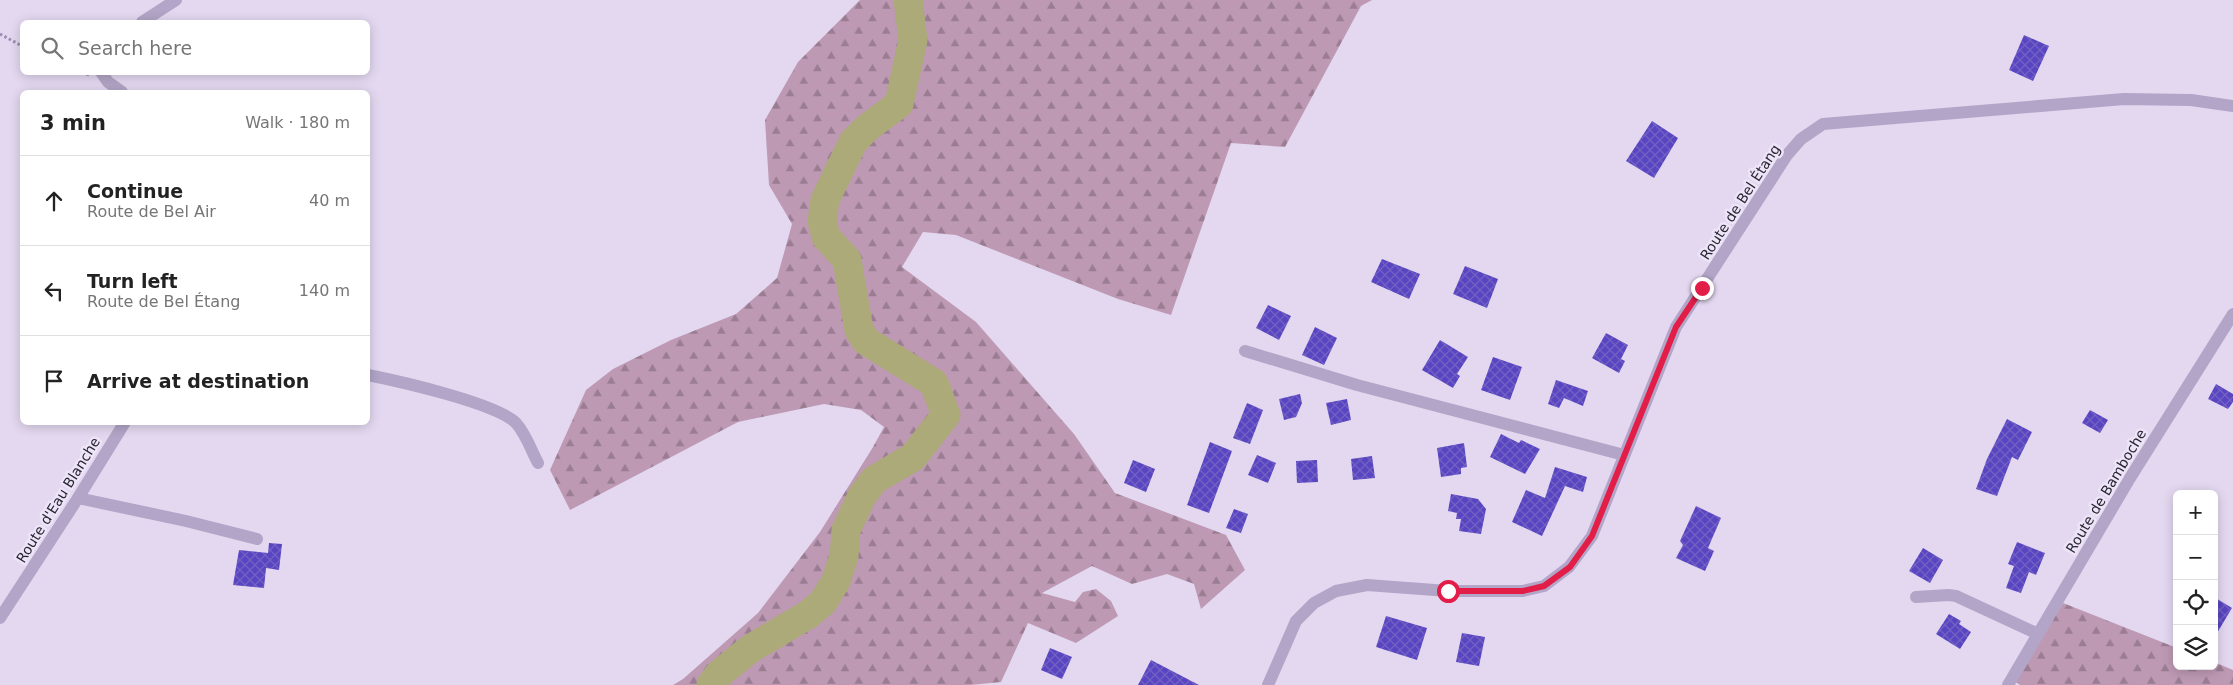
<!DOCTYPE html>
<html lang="en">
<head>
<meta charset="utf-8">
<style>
	body { margin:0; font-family:"DejaVu Sans",sans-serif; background:#f6f6f6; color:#222 }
	.controls { position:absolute; right:15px; bottom:15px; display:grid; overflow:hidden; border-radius:8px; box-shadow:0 2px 12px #0003 }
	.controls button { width:45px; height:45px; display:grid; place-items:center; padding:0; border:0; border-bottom:1px solid #e0e0e0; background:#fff; color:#222; font:25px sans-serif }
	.stop { position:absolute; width:15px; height:15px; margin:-11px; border:4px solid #e11d48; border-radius:50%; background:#fff }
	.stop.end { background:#e11d48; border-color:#fff; box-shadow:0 1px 5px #0008 }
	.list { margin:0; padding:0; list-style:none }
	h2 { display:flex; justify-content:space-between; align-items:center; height:65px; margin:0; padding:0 20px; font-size:21px }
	h2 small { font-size:16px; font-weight:400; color:#767676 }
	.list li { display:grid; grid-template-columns:32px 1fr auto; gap:15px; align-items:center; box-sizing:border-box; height:90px; padding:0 20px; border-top:1px solid #e0e0e0 }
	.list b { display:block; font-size:19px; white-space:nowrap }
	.list p { margin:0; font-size:16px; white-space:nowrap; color:#767676 }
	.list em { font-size:16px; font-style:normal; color:#767676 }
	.icon { flex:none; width:28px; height:28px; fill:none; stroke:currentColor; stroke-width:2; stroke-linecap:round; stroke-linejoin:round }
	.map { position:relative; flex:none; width:2233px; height:685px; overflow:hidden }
	.search { position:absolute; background:#fff; box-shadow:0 2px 12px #0003; left:20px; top:20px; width:350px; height:55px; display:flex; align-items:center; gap:12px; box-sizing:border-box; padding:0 18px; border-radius:8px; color:#767676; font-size:19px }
	.panel { position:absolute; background:#fff; box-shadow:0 2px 12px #0003; left:20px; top:90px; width:350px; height:335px; border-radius:8px }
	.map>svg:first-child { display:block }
	.forest { fill:url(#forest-firs) }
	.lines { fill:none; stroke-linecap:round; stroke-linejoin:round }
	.river { stroke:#acaa78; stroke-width:29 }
	.building { fill:url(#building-cross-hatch) }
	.path { stroke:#9a8db0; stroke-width:3; stroke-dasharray:2.5 2.5; stroke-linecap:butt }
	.minor { stroke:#b2a5c7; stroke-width:12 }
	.route { stroke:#e11d48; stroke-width:6 }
	.labels { text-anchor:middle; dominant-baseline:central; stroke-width:5; stroke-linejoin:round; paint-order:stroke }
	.street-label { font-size:14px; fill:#292633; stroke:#ede4f8 }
</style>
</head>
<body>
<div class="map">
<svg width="2233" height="685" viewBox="0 0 2233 685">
	<defs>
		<pattern id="forest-firs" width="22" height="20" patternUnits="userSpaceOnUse" patternTransform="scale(1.25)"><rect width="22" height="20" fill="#be99b4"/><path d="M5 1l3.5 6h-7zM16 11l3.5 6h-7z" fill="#9a7d93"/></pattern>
		<pattern id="building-cross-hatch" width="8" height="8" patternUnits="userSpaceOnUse" patternTransform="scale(1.25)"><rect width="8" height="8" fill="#5944c2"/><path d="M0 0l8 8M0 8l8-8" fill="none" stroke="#7262c2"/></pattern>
	</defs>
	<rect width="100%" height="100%" fill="#e3d8f0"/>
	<g class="forest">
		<path d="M860,0H1372L1361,6L1285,147L1231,143L1171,315L1118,299L956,235L923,232L902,267L976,322L1074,434L1115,493L1226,535L1245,570L1201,609L1194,584L1167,574L1132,584L1092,566L1042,593L1075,602L1083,592L1096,589L1111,601L1118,616L1076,643L1028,623L1001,682L970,685H673L683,679L758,613L820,532L873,447L884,427L861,410L824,404L738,422L570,510L550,470L586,390L613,369L671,340L736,314L777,278L792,224L769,185L765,120L798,62Z"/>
		<path d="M2063,603L2177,648V666H2214V662L2233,670V685H2020L2016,682Z"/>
	</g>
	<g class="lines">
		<path class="river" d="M711,685L719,674L750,649L809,614L823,602L836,581L844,556L846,530L862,496L874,480L913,457L946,415L934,383L866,341L859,330L847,260L826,237L822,221L825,200L853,142L867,128L899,104L913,40L908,0"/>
	</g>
	<g class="building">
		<path d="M2024,35L2049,46L2033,81L2009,70Z"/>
		<path d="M1652,121L1678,138L1654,178L1626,161Z"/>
		<path d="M1382,259L1420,274L1409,299L1371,282Z"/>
		<path d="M1465,266L1498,279L1487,308L1453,294Z"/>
		<path d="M1268,305L1291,316L1279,340L1256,328Z"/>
		<path d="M1315,327L1337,338L1324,365L1302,355Z"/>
		<path d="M1606,333L1628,345L1621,359L1625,361L1619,373L1592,358Z"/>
		<path d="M1440,340L1468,357L1457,374L1460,376L1453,388L1422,370Z"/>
		<path d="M1493,357L1522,367L1510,400L1481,390Z"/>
		<path d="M1556,380L1588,391L1583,406L1564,398L1559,408L1548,404Z"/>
		<path d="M2216,384L2233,394V402L2228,409L2208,399Z"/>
		<path d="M1300,394L1302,403L1296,417L1284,420L1279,399Z"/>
		<path d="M1347,399L1351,420L1331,425L1326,403Z"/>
		<path d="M1247,403L1263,410L1250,444L1233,438Z"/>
		<path d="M2090,410L2108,420L2100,433L2082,423Z"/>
		<path d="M2007,419L2032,432L2018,460L2012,457L1997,496L1976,489L1987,459Z"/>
		<path d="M1501,434L1519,443L1521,440L1540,449L1525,474L1490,457Z"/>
		<path d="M1210,442L1232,451L1209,513L1187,505Z"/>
		<path d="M1464,443L1467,467L1461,468V474L1441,477L1437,448Z"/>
		<path d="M1257,455L1276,463L1268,483L1248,475Z"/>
		<path d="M1372,456L1375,478L1353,480L1351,459Z"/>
		<path d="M1133,460L1155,469L1146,492L1124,483Z"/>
		<path d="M1317,460L1318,482L1297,483L1296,461Z"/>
		<path d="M1555,467L1587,477L1583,492L1565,486L1542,536L1512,522L1526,490L1545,498Z"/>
		<path d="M1451,494L1478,499L1486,509L1481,534L1459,531L1461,519H1456L1457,513L1448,511Z"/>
		<path d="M1696,506L1721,518L1708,548L1714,551L1705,571L1676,558L1683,545L1680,541Z"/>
		<path d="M1234,509L1248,514L1241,533L1226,528Z"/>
		<path d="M2017,542L2045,553L2036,575L2029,572L2021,593L2006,588L2014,566L2008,564Z"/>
		<path d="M269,543L282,544L279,570L266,568L264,588L233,585L239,550L268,553Z"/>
		<path d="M1923,548L1943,560L1930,583L1909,571Z"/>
		<path d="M2214,597L2232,608L2214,638Z"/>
		<path d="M1949,614L1961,621L1959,624L1971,632L1960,649L1936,634Z"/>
		<path d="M1386,616L1427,628L1417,660L1376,647Z"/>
		<path d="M1462,633L1485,637L1479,666L1456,662Z"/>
		<path d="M1050,648L1072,657L1062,679L1041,670Z"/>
		<path d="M1151,660L1199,685H1138Z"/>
	</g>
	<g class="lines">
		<g class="path">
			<path d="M0,34L22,46"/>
			<path d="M82,72L89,75"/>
		</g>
		<g class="minor">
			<path d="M142,22L176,0"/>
			<path d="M101,72L108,82L122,92"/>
			<path d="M1245,351L1357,385L1624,455"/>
			<path d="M368,375C398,381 496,403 516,423C526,434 531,450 538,463"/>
			<path d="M78,498L186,521L257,539"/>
			<path d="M1916,597L1948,595L1956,596L2038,634"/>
			<path d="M0,618L78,498L125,422"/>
			<path d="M1268,685L1296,621L1314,603L1336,591L1367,585L1448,591H1523L1544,586L1569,567L1592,536L1676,327L1787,155L1801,139L1823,124L2124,99L2191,100L2233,106"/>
			<path d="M2008,685L2130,478L2233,314"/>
		</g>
	</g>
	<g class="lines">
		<path class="route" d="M1448,591H1523L1544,586L1570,567L1592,536L1676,327L1702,288"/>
	</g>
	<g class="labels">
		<g class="street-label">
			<text transform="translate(1740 202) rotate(-57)">Route de Bel Étang</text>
			<text transform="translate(2106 491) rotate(-59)">Route de Bamboche</text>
			<text transform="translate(58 500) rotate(-58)">Route d'Eau Blanche</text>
		</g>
	</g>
</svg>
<div class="controls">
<button>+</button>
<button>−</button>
<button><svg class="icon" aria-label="locate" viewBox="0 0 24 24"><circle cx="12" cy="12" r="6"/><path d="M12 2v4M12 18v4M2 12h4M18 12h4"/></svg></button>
<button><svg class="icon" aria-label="layers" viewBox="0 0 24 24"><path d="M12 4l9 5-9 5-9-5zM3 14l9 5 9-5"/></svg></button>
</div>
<div class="stop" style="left:1448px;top:591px"></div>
<div class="stop end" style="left:1702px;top:288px"></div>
<div class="search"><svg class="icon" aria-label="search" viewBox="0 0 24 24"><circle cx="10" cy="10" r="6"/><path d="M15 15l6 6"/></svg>Search here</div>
<section class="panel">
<h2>3 min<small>Walk · 180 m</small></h2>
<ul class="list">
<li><svg class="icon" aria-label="ahead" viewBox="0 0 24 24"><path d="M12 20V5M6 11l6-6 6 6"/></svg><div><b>Continue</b><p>Route de Bel Air</p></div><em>40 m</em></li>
<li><svg class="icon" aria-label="left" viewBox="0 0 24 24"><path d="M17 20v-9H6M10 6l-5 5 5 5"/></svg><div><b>Turn left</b><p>Route de Bel Étang</p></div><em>140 m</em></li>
<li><svg class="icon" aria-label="arrive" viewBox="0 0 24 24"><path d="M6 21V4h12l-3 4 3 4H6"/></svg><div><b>Arrive at destination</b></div></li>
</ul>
</section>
</div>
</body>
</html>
